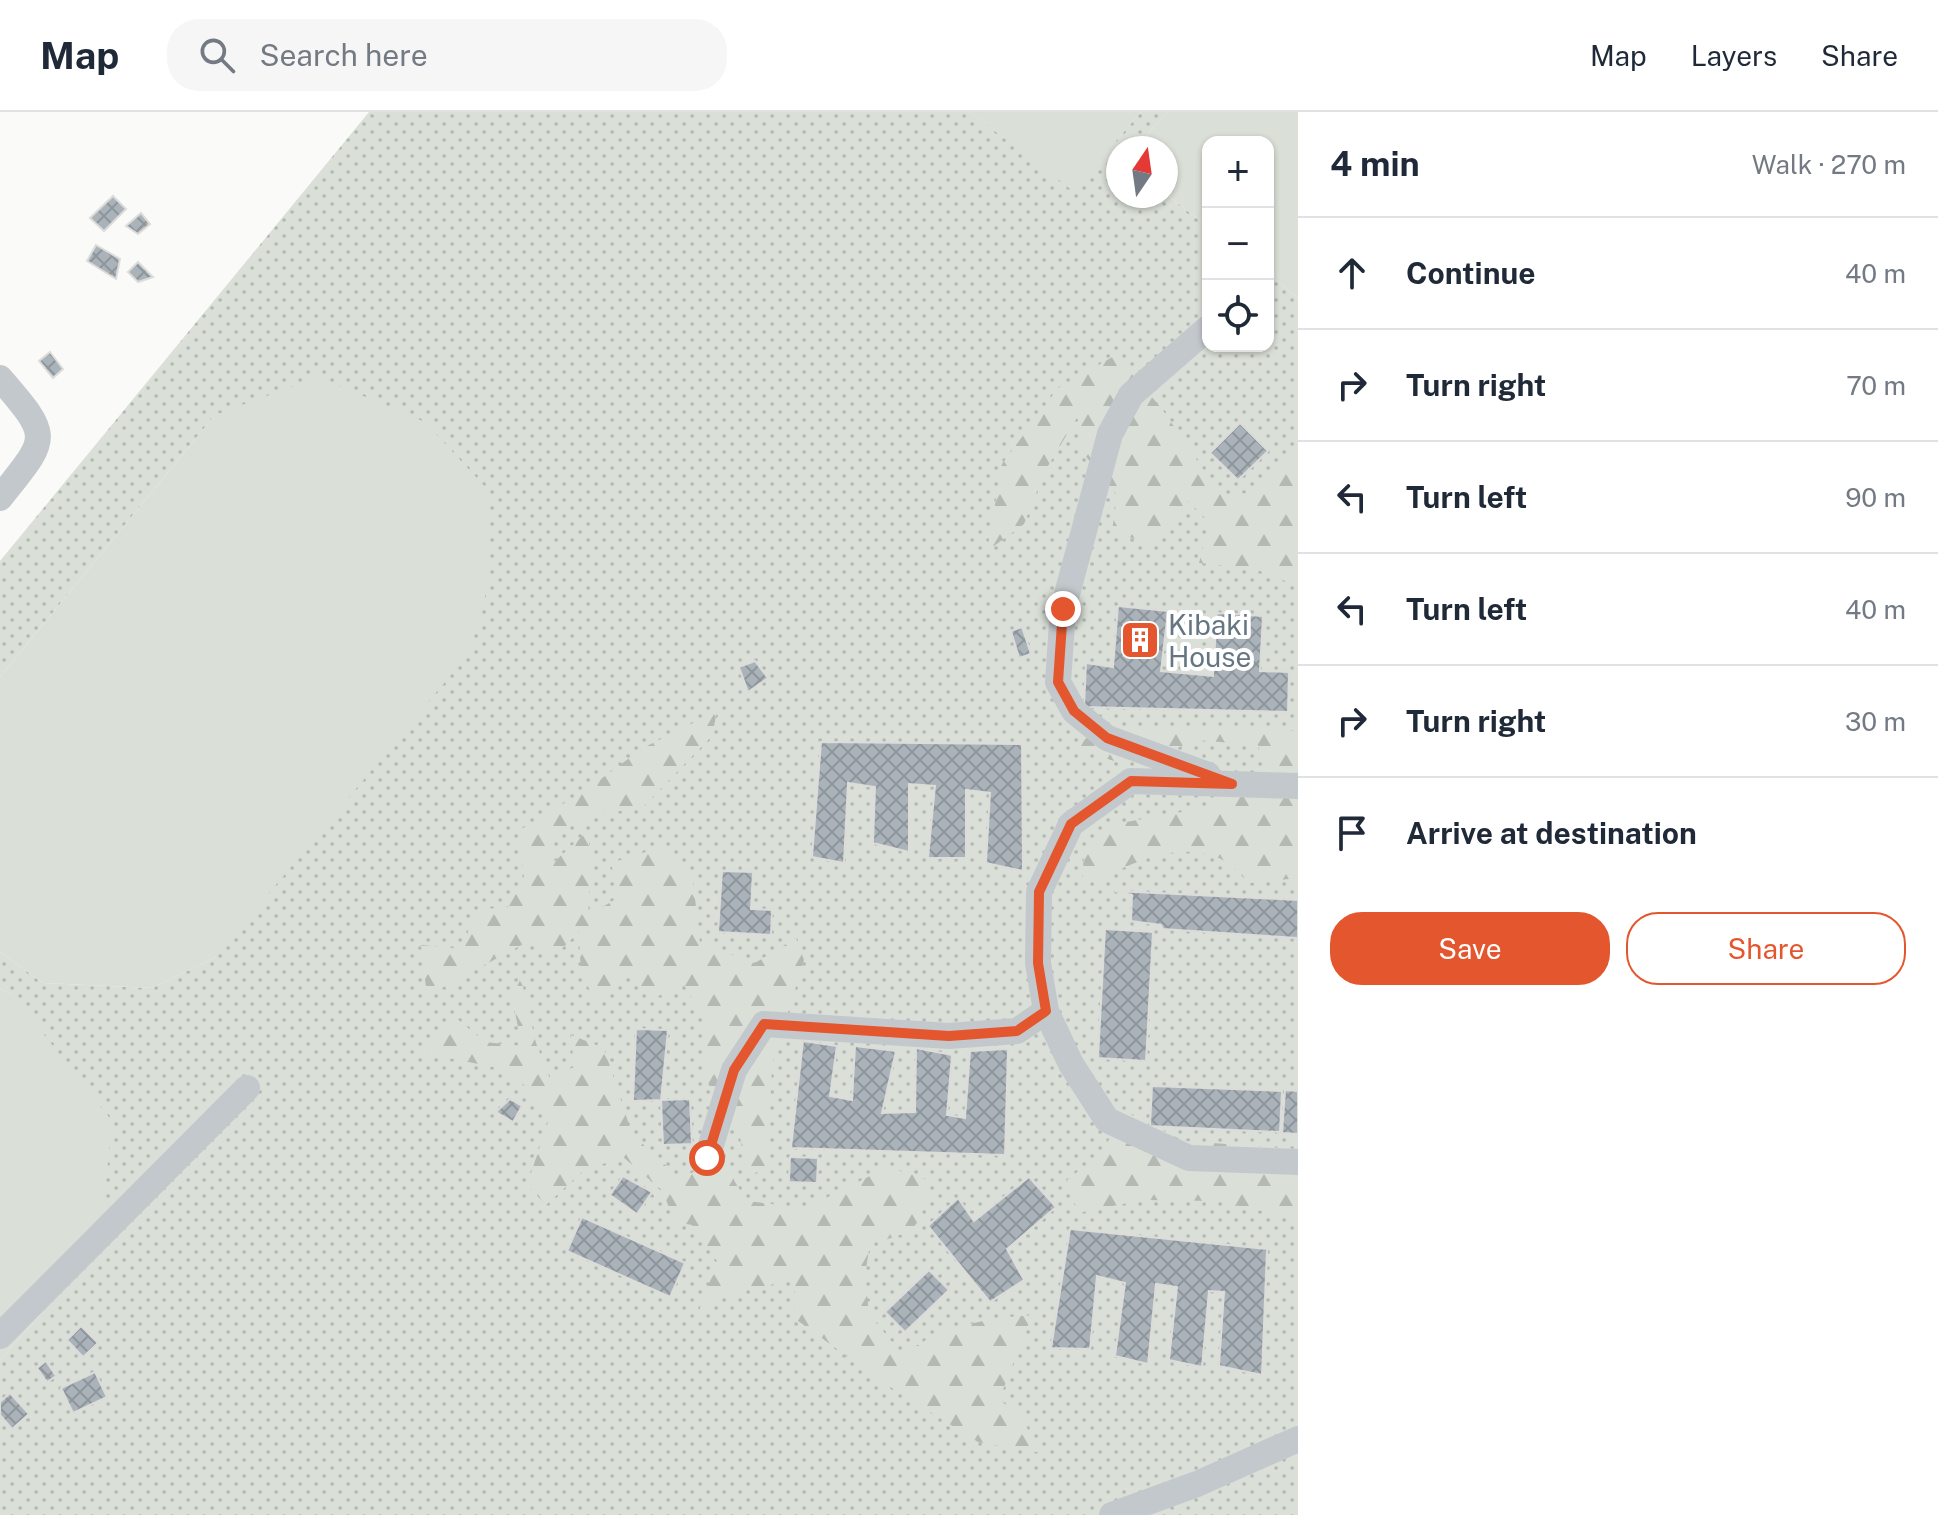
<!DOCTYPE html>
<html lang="en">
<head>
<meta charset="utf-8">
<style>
	body { margin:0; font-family:"Public Sans",sans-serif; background:#f6f6f7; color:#1f2937 }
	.controls { position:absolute; right:24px; top:24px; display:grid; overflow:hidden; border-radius:16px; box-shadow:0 2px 6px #0004 }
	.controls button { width:72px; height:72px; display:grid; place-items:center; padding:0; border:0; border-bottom:2px solid #e0e1e3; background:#fff; color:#1f2937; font:40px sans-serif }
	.compass { position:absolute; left:1106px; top:24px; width:72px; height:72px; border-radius:50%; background:#fff; box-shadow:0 2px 6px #0004; rotate:13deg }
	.stop { position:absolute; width:24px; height:24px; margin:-18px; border:6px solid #e4572e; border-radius:50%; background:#fff }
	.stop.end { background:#e4572e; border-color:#fff; box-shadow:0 2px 8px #0008 }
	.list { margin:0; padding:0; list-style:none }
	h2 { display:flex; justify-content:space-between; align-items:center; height:104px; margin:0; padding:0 32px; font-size:34px }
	h2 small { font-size:26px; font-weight:400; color:#747a83 }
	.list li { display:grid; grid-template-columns:52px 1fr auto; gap:24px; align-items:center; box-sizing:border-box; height:112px; padding:0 32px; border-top:2px solid #e0e1e3 }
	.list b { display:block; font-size:30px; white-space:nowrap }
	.list em { font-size:26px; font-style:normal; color:#747a83 }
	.actions { display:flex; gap:16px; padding:24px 32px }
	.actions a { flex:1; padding:18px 0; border:2px solid #e4572e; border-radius:32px; text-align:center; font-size:28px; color:#e4572e }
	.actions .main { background:#e4572e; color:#fff }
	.icon { flex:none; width:44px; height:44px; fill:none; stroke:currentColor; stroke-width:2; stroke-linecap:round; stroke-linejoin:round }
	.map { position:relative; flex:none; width:1298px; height:1403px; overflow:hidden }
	header { display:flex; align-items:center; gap:48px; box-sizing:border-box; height:112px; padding:0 40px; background:#fff; border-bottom:2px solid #e0e1e3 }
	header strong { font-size:38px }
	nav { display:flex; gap:44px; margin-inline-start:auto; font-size:28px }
	.search { width:560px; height:72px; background:#f6f6f7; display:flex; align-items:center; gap:20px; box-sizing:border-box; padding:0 28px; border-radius:32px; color:#747a83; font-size:30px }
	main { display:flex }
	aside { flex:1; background:#fff }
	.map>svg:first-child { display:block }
	.grass { fill:url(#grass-dots) }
	.forest { fill:url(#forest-firs) }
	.green { fill:#dadfd7 }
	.building { fill:url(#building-cross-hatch); stroke:#dcdcda; stroke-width:2 }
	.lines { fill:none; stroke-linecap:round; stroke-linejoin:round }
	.minor { stroke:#c3c8cc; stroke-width:26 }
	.route { stroke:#e4572e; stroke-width:10 }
	.labels { text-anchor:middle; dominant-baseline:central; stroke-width:8; stroke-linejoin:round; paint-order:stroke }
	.poi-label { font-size:28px; fill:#657683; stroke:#fff; text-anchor:start }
</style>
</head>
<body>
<header>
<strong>Map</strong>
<div class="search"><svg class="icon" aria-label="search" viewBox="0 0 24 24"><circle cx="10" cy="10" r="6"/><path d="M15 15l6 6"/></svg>Search here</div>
<nav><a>Map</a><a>Layers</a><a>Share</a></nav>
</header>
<main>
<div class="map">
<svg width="1298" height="1403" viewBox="0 0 1298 1403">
	<defs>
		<pattern id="grass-dots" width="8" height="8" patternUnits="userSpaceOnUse" patternTransform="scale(2)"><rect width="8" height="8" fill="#dadfd7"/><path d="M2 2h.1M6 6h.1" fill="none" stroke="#b4b9b4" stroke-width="1.8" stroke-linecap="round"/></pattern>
		<pattern id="forest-firs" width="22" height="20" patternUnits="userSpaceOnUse" patternTransform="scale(2)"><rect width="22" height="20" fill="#dadfd7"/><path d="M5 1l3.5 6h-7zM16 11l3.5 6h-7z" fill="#b4b9b4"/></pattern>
		<pattern id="building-cross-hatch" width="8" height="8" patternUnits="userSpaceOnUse" patternTransform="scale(2)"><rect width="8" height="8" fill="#aab3b9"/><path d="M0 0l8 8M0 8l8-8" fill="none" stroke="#8e969c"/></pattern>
	</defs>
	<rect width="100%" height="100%" fill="#fafaf8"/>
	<path class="grass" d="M369,0H970L1073,78L1141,0H1168L1135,36H1118V84H1166V82L1208,115V234H1268V162L1298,186V1403H0V1249L100,1133L13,883L0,877V840L43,871L152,876L216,845L215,303L0,565V449Z"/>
	<g class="forest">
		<path d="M1116,243L1162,297L1225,389L1265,373L1298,330V474L1252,456L1199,451L1209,410L1188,389L1153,432L1112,420L1117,383L1083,341L1078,304L1045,359L1024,412L987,439L1002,352L1058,276Z"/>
		<path d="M717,599L712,624L643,695L597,703L554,722V750L588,719L591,753L588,804L619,785L611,751L658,736L692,759L700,831L755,851L796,826L804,848L772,953L767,1059L746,1062L739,1018L703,964L705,909L684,873L651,887L630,860L598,891L581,863L579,820L556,842L529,829L427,884L421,833L464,837L473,798L508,795L524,766L518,719L586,678L643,636Z"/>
		<path d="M1298,612V766L1250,771C1242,764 1231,752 1221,747C1173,726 1124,756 1082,775L1084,741L1115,712L1209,695L1265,657L1258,633L1195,628L1177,636L1120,651L1068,634L1116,614L1154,618L1223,614L1295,619Z"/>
		<path d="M521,866L536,931L550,967L574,955L571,923L604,936L632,1022L678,1065L724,1051L746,1089L806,1096L888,1055L931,1069C919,1118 919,1119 870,1132L865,1163L869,1202L902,1242L945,1217L998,1206L1032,1203L999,1288L1018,1301L1042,1341L978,1330L884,1271L794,1206L795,1167L728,1183L699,1199L717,1149L692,1113L674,1110L663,1079L623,1045L583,1059L546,1093L527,1073L550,1004L522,971L498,956L424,941L456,906L485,930L522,934L512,886Z"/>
		<path d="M1124,999L1184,1029L1298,1037V1107L1217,1089L1143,1088L1078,1101L1067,1068L1102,1041Z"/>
	</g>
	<g class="green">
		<path d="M970,0H1141L1073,79Z"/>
		<path d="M1168,0H1298V186L1268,162V30H1208V115L1166,82V36H1135Z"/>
		<path d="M318,265L425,310L488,378V473L470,540L216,845L152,876L43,871L0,840V565L215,303Z"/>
		<path d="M0,877L13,883L112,1009L100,1133L0,1249Z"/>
	</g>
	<g class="building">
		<path d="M113,84L126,97L104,119L90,106Z"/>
		<path d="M141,101L150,112L138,122L126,114Z"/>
		<path d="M96,133L120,147L116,167L87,149Z"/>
		<path d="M138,150L153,165L138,170L128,160Z"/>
		<path d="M50,240L63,257L53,266L39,249Z"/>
		<path d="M1240,311L1268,339L1238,368L1210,341Z"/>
		<path d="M1118,494L1168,499L1161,559L1213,564L1217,501L1263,504L1260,559L1289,560L1288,600L1084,595L1086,551L1113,555Z"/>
		<path d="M1022,515L1031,542L1019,546L1011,519Z"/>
		<path d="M755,549L768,566L748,580L739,555Z"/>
		<path d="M821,630L1022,632L1023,759L986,751L990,681L966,678V746H928L935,674L909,672V740L873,731L875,675L848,671L844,751L812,745Z"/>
		<path d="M722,759L753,760L751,797L772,798L771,823L718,820Z"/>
		<path d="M1115,779L1298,788V826L1163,817L1161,813L1131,809L1132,783Z"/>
		<path d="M1105,817L1153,820L1146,949L1098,946Z"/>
		<path d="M636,917L668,918L661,988L633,989Z"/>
		<path d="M803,929L837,934L830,984L852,988L855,934L896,939L882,1001L915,1000L916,936L952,943L947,1003L965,1006L970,939L1008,937L1005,1043L791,1036Z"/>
		<path d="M1152,974L1282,979L1280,1020L1150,1014Z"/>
		<path d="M1285,978L1298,979V1022L1282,1021Z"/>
		<path d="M510,987L522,994L513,1010L496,1000Z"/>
		<path d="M690,987L692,1032L663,1033L661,988Z"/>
		<path d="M790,1045L818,1046L817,1071L789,1070Z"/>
		<path d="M623,1064L652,1080L637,1102L610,1083Z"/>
		<path d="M1029,1065L1056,1095L1007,1137L1024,1168L990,1190L928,1114L958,1086L974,1109Z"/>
		<path d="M582,1105L685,1151L670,1185L567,1139Z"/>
		<path d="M1070,1117L1267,1137L1262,1263L1219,1254L1224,1180L1209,1179L1202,1255L1169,1248L1177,1175L1156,1172L1148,1252L1115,1244L1125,1171L1097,1164L1090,1237L1051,1236Z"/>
		<path d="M929,1158L949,1178L905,1220L885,1200Z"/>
		<path d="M81,1214L98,1231L83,1245L67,1228Z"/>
		<path d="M46,1249L56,1264L47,1270L37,1256Z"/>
		<path d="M95,1260L107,1285L73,1301L61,1276Z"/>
		<path d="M10,1281L29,1302L12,1317L0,1303V1290Z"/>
	</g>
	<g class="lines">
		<g class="minor">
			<path d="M0,266C53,327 48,325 0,386"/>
			<path d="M1208,663L1107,626L1074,599L1058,570L1063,497L1110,322L1131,283L1208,216"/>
			<path d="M1298,674L1131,669L1071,712L1039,780L1038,851L1046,899L1071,952L1107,1008L1189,1046L1298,1050"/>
			<path d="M707,1046L734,958L764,912L949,924L1017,919L1046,899"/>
			<path d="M0,1224L247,976"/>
			<path d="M1112,1403L1197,1372L1298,1327"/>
		</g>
	</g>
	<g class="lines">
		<path class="route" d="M707,1046L734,958L764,912L949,924L1017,919L1046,899L1038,851L1039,780L1071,712L1131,669L1232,672L1107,626L1074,599L1058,570L1063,497"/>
	</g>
	<defs>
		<g id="building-square" transform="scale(2)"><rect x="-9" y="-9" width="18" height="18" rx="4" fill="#e4572e" stroke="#fff"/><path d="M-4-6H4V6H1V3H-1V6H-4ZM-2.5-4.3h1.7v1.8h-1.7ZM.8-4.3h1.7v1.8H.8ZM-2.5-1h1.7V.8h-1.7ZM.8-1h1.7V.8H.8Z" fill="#fff"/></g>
	</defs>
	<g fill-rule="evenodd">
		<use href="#building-square" x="1140" y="528"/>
	</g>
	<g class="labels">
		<g class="poi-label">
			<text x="1168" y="512">Kibaki<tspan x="1168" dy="32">House</tspan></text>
		</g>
	</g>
</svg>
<div class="controls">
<button>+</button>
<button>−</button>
<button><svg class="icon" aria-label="locate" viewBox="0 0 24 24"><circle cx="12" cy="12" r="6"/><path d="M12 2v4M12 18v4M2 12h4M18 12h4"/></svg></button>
</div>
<svg class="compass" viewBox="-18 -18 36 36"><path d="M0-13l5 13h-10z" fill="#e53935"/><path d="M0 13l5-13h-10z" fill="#747a83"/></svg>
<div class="stop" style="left:707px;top:1046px"></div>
<div class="stop end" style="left:1063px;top:497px"></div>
</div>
<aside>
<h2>4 min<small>Walk · 270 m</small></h2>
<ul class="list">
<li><svg class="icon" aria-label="ahead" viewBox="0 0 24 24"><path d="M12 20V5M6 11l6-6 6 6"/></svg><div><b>Continue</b></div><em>40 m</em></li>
<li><svg class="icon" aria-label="right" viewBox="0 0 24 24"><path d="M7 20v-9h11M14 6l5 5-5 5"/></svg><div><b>Turn right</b></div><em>70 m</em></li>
<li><svg class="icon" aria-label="left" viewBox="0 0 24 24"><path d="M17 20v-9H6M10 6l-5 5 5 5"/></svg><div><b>Turn left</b></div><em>90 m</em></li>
<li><svg class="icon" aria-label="left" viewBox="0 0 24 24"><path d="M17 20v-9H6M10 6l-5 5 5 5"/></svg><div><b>Turn left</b></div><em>40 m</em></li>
<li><svg class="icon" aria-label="right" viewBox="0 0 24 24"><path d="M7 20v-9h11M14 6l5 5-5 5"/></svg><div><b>Turn right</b></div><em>30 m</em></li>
<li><svg class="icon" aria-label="arrive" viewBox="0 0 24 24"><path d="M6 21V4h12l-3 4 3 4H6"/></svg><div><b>Arrive at destination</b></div></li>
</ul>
<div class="actions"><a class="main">Save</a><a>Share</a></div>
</aside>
</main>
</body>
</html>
